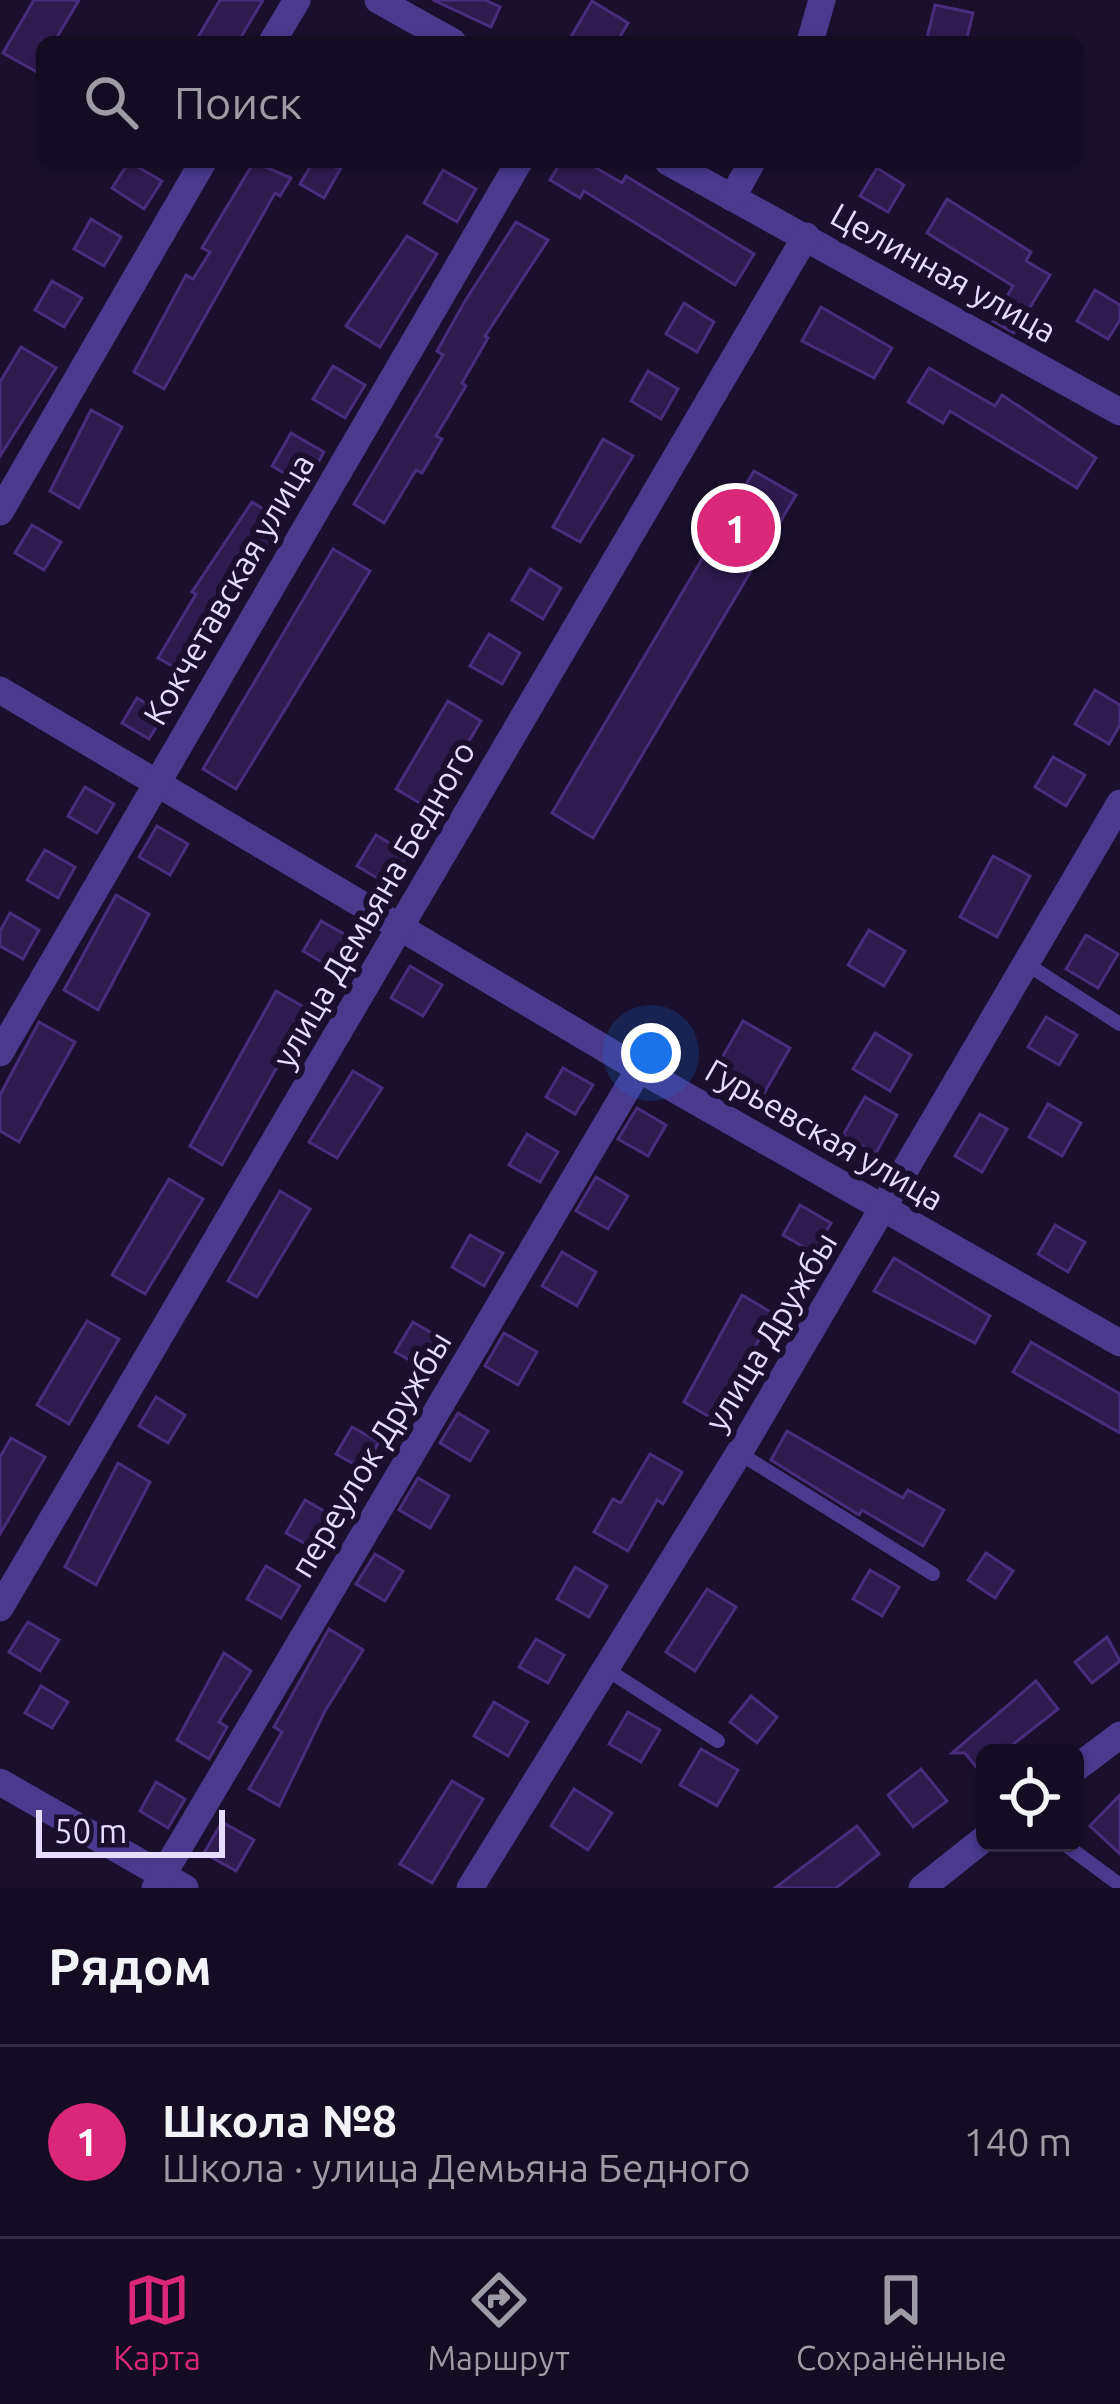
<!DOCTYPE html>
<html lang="ru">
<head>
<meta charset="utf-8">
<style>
	body { margin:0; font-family:Ubuntu,sans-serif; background:#211a2f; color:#f1f3f6 }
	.controls { position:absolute; right:36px; bottom:36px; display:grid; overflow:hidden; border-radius:18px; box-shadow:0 3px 9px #0004 }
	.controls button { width:108px; height:108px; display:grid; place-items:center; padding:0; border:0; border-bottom:3px solid #332c40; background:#140c22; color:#f1f3f6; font:60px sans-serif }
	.scale { position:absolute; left:36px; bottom:30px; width:189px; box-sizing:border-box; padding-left:12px; border:6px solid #e6dcff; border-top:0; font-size:33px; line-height:42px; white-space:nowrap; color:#e6dcff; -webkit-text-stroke:9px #1a102d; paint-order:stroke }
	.you { position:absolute; left:651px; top:1053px; width:42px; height:42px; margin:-30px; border:9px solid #fff; border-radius:50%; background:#1a73e8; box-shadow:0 0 0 18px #1a73e833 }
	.badge { display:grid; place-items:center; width:78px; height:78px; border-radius:50%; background:#db2777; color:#fff; font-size:39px; font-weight:700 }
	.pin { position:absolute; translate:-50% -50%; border:6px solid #fff; box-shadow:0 3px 12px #0006 }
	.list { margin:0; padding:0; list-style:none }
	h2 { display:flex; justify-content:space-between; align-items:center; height:156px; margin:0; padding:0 48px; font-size:51px }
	h2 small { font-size:39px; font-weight:400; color:#9d9ba5 }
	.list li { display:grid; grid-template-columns:78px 1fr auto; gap:36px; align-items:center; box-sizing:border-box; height:192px; padding:0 48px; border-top:3px solid #332c40 }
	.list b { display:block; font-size:45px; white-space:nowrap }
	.list p { margin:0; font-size:39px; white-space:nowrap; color:#9d9ba5 }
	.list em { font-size:39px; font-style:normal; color:#9d9ba5 }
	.icon { flex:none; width:66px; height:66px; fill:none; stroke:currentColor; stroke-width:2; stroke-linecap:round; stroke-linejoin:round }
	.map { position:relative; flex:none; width:1120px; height:1888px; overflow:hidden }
	.search { position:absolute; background:#140c22; box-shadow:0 3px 9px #0004; left:36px; right:36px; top:36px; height:132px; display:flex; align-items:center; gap:30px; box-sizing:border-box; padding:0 42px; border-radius:18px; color:#9d9ba5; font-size:45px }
	.sheet { height:348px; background:#140c22 }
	nav { display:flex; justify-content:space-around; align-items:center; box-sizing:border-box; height:168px; border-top:3px solid #332c40; background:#140c22; font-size:33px; color:#9d9ba5 }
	nav a { display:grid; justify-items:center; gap:6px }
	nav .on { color:#db2777 }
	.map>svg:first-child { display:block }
	.building { fill:#2e1c4f; stroke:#482d7c; stroke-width:3 }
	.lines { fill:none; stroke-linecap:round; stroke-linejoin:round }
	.service { stroke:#493a8e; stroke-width:14 }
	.minor { stroke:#493a8e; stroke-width:27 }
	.labels { text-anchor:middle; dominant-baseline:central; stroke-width:12; stroke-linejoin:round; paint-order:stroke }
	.street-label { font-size:33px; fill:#e6dcff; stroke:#1a102d }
</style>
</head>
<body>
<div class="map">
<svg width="1120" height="1888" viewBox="0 0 1120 1888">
	<rect width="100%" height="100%" fill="#1a102d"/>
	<g class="building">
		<path d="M34,0H79L54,42H42V75L3,53Z"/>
		<path d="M220,0H263L238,42H195Z"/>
		<path d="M433,0H485L500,7L491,27Z"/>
		<path d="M592,1L628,23L617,42H568Z"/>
		<path d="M935,5L973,13L966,42H926Z"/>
		<path d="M129,162L162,181L144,209L112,188Z"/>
		<path d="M254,162L291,178L280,196L275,193L164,389L134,372L186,275L193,279L210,252L202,248Z"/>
		<path d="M313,162L341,168L324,198L300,184Z"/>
		<path d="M561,162H586L622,183L626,176L754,254L735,285L584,191L580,198L550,180Z"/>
		<path d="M877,168L904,185L888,212L860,196Z"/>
		<path d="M443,170L476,189L457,222L424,203Z"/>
		<path d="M947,199L1031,252L1026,261L1050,275L1014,333L993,321L1013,286L927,233Z"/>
		<path d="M91,219L121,237L104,266L74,249Z"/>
		<path d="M516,222L548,240L485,336L488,338L462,383L466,386L436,436L442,439L422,473L416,470L384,523L354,504L443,355L437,351L465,301Z"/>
		<path d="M407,236L437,254L380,347L346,326Z"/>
		<path d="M52,281L82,298L64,327L35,310Z"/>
		<path d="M1095,290L1120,305V320L1108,339L1077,321Z"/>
		<path d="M684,303L714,322L697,352L666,334Z"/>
		<path d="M821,307L892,348L874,378L802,341Z"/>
		<path d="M21,347L56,368L0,456V382Z"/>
		<path d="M333,366L365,385L345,418L313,399Z"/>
		<path d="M929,368L995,406L1002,395L1096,458L1077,488L950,411L943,423L908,402Z"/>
		<path d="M648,371L678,389L661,419L631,401Z"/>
		<path d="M91,410L122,427L79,508L50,491Z"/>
		<path d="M291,433L324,452L305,485L272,466Z"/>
		<path d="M603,439L633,456L580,542L553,527Z"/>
		<path d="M754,471L796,495L593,838L552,813Z"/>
		<path d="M252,502L283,521L190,676L158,658L196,594L192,592Z"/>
		<path d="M32,525L61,542L44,570L15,553Z"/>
		<path d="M333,549L370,571L236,789L203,769Z"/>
		<path d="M530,569L561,588L543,619L512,600Z"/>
		<path d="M489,634L520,653L502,684L470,666Z"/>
		<path d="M1095,690L1120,705V725L1109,744L1075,724Z"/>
		<path d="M137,698L164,714L149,739L122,723Z"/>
		<path d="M448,701L481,721L428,808L396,789Z"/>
		<path d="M1053,757L1085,775L1066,806L1035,787Z"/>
		<path d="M85,787L114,804L97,833L68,816Z"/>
		<path d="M157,826L188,844L170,875L139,857Z"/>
		<path d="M376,835L408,854L389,885L357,866Z"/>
		<path d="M45,850L75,867L58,898L27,880Z"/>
		<path d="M993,856L1030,876L997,937L960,917Z"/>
		<path d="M116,895L149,914L98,1010L64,990Z"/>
		<path d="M10,913L39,930L23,959L0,946V931Z"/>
		<path d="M321,921L355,940L337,971L303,951Z"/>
		<path d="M869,930L905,951L884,986L848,965Z"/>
		<path d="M1086,935L1118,954L1098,988L1066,969Z"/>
		<path d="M410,966L442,985L423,1016L391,998Z"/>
		<path d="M276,991L309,1010L222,1165L190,1146Z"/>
		<path d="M1046,1017L1077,1035L1059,1065L1028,1047Z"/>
		<path d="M743,1021L790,1048L763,1095L716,1068Z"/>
		<path d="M39,1022L75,1042L19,1142L0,1131V1095Z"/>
		<path d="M875,1033L911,1055L890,1091L853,1069Z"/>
		<path d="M563,1068L593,1085L575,1114L546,1097Z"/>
		<path d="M353,1071L382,1088L337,1158L309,1142Z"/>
		<path d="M865,1097L897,1115L876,1153L843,1135Z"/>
		<path d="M1048,1104L1081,1123L1062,1156L1029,1137Z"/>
		<path d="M637,1108L666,1125L648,1156L618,1139Z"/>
		<path d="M980,1114L1007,1129L982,1172L955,1156Z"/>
		<path d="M527,1134L558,1152L540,1182L509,1165Z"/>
		<path d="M596,1177L628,1196L608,1229L576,1211Z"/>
		<path d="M169,1179L203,1199L145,1294L112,1275Z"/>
		<path d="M280,1191L310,1209L257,1297L228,1281Z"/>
		<path d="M800,1205L831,1223L814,1253L783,1235Z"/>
		<path d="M1055,1225L1085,1242L1068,1272L1038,1254Z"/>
		<path d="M470,1235L503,1253L484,1286L452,1267Z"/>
		<path d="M562,1252L596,1272L577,1306L542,1286Z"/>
		<path d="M894,1258L990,1316L975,1343L874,1291Z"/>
		<path d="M742,1295L774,1314L713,1419L684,1402Z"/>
		<path d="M87,1321L119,1339L69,1424L37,1405Z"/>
		<path d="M413,1322L444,1340L427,1370L395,1352Z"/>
		<path d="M504,1333L537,1352L518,1385L485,1366Z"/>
		<path d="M1031,1342L1120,1394V1433L1013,1372Z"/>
		<path d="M156,1397L185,1415L168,1443L139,1426Z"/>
		<path d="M458,1413L488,1431L470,1461L440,1443Z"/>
		<path d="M352,1427L379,1442L363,1469L336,1454Z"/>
		<path d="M787,1431L903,1498L908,1490L944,1510L923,1546L862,1510L859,1515L771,1460Z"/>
		<path d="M11,1438L45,1457L0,1534V1457Z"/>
		<path d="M650,1454L682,1472L663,1504L657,1500L628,1551L594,1532L613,1499L621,1503Z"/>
		<path d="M118,1463L150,1482L96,1585L65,1567Z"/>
		<path d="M418,1478L449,1496L430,1528L399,1510Z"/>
		<path d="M305,1500L338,1519L320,1552L286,1533Z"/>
		<path d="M986,1553L1013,1571L995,1598L968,1580Z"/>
		<path d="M375,1554L403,1571L385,1601L356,1584Z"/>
		<path d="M266,1566L300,1586L281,1618L247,1599Z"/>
		<path d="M575,1567L607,1586L589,1617L557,1599Z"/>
		<path d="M870,1570L899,1587L882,1616L853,1599Z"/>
		<path d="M707,1589L736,1607L695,1671L666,1652Z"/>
		<path d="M28,1622L59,1640L40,1671L9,1652Z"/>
		<path d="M329,1629L363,1650L325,1711L279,1806L249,1789L282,1732L274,1727Z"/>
		<path d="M1107,1637L1120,1661L1092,1683L1075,1662Z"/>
		<path d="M536,1639L564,1655L548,1683L519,1667Z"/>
		<path d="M224,1653L251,1671L219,1722L227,1727L209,1759L177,1740Z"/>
		<path d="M1036,1681L1058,1709L1002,1753H985V1778L965,1753H952Z"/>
		<path d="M41,1686L68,1702L52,1728L25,1713Z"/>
		<path d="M751,1696L777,1717L757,1743L730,1722Z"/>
		<path d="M494,1702L528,1722L508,1756L474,1736Z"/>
		<path d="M628,1712L660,1730L641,1762L609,1744Z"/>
		<path d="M701,1749L738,1770L717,1806L680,1785Z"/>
		<path d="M921,1769L947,1801L913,1827L888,1795Z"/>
		<path d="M452,1781L483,1799L432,1883L400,1864Z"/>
		<path d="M156,1782L185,1799L168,1828L140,1811Z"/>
		<path d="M574,1789L612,1813L588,1850L551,1826Z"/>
		<path d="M1120,1795V1854L1090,1826Z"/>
		<path d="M222,1822L254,1840L236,1871L204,1853Z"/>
		<path d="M857,1826L879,1854L836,1888H775Z"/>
	</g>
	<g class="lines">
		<g class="service">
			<path d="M1025,963L1120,1024"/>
			<path d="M739,1453L933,1574"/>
			<path d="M606,1669L718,1741"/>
			<path d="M1063,1843L1120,1885"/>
		</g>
		<g class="minor">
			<path d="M378,0L453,42"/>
			<path d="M272,42L297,0"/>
			<path d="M810,42L822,0"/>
			<path d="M668,162L1120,412"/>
			<path d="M732,198L752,162"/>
			<path d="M0,512L203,162"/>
			<path d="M0,690L639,1069L1120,1343"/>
			<path d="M0,1053L519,162"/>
			<path d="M0,1608L806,236"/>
			<path d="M1075,1769L1120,1735"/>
			<path d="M0,1782L185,1888"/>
			<path d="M155,1888L639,1069"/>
			<path d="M470,1888L739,1453L1120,803"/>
			<path d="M922,1888L985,1838"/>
		</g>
	</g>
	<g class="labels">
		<g class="street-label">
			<text transform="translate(944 272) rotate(29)">Целинная улица</text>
			<text transform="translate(228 589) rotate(-60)">Кокчетавская улица</text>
			<text transform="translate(373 904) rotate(-60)">улица Демьяна Бедного</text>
			<text transform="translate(825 1134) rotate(30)">Гурьевская улица</text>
			<text transform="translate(770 1331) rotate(-59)">улица Дружбы</text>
			<text transform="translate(370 1454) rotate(-59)">переулок Дружбы</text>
		</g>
	</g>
</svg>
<div class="controls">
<button><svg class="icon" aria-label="locate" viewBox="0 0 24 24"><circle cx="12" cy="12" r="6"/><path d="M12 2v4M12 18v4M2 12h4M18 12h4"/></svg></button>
</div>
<div class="scale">50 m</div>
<div class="you"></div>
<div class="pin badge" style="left:736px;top:528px">1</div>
<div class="search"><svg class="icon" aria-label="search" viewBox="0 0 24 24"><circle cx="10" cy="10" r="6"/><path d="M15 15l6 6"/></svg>Поиск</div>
</div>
<section class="sheet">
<h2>Рядом<small></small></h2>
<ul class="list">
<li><span class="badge">1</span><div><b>Школа №8</b><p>Школа · улица Демьяна Бедного</p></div><em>140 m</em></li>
</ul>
</section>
<nav>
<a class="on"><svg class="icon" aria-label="map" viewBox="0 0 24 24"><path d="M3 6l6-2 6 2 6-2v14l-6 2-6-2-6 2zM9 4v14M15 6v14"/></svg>Карта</a>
<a><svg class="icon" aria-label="directions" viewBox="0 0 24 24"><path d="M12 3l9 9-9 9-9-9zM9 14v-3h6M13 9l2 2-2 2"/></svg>Маршрут</a>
<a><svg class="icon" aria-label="saved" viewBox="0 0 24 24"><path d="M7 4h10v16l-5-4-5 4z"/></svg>Сохранённые</a>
</nav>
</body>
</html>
